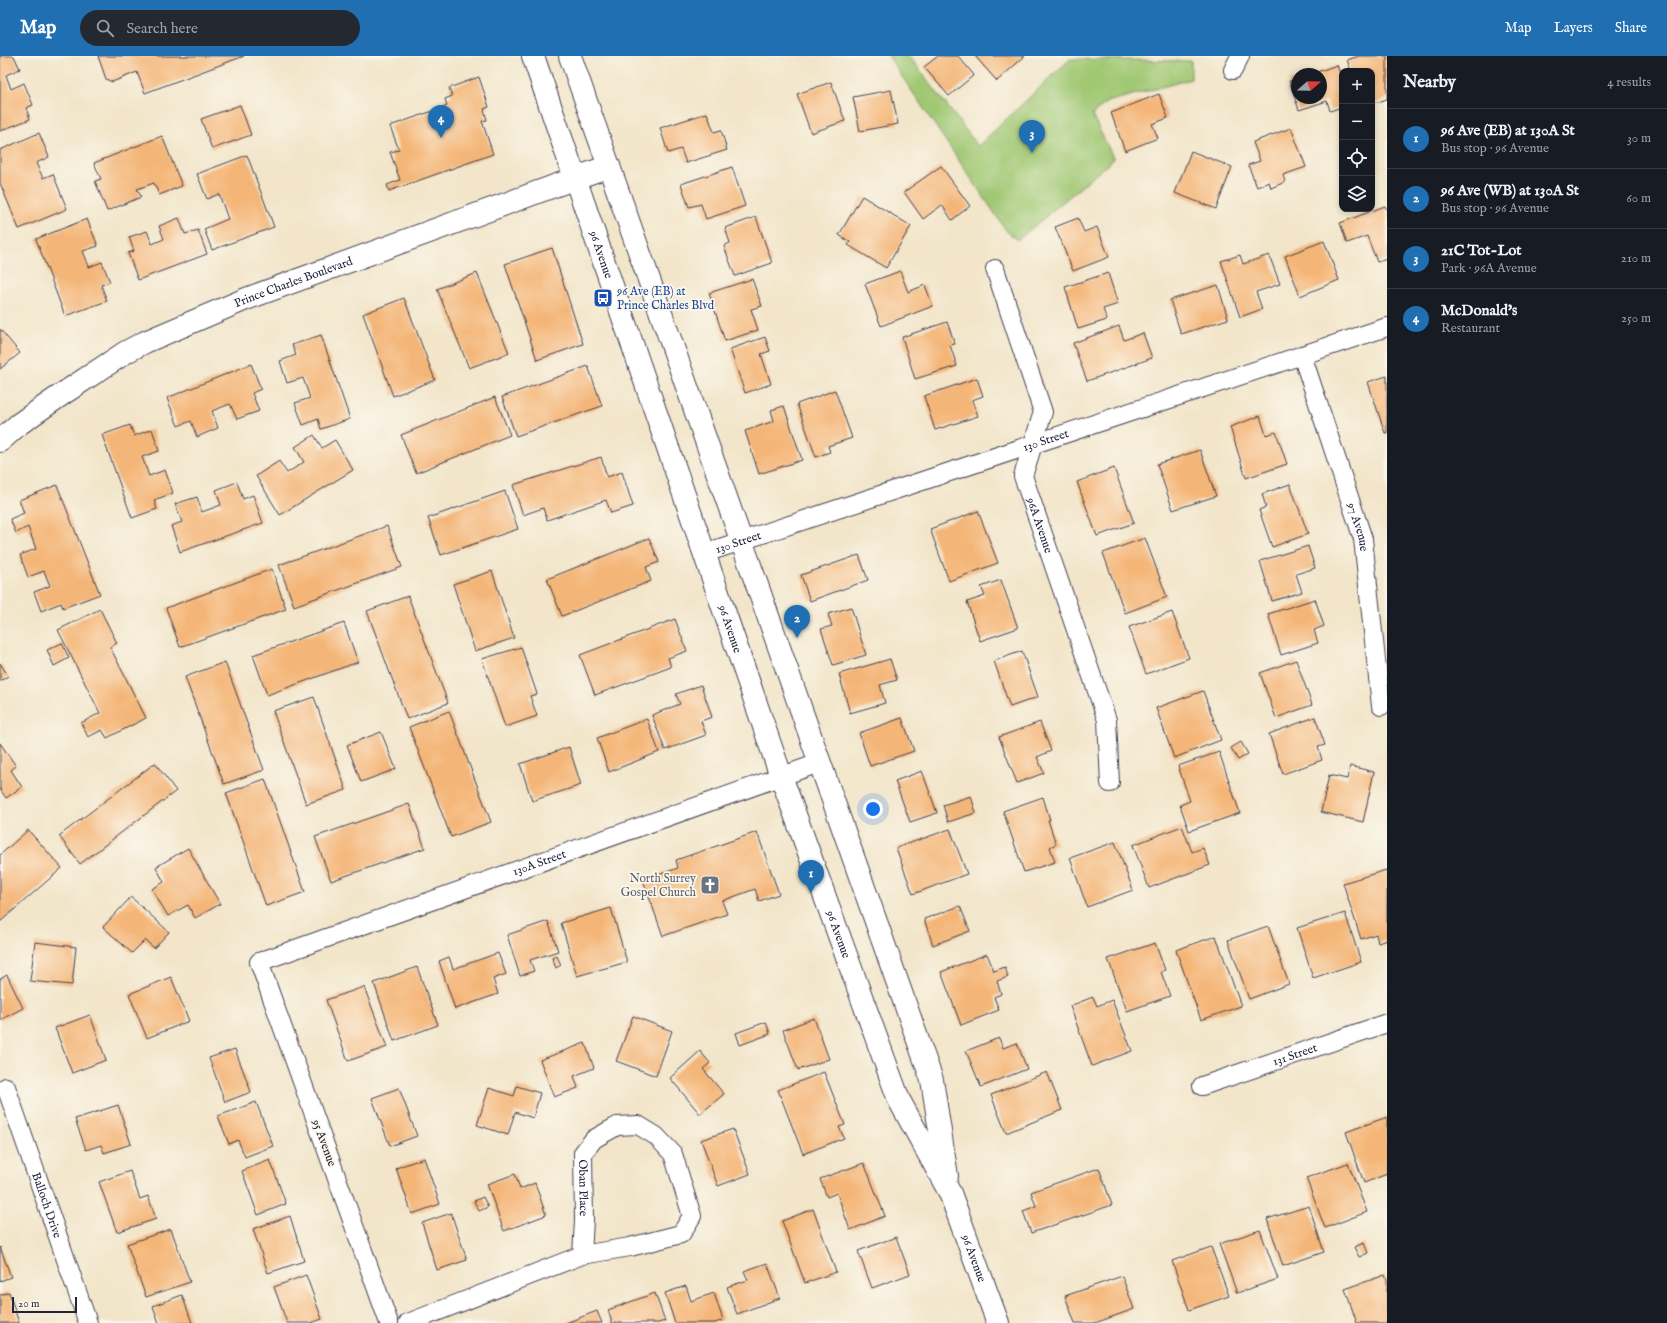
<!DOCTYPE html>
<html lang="en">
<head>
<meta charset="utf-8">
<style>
	body { margin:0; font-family:"IM FELL English",serif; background:#242831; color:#f1f3f6 }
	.controls { position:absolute; right:12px; top:12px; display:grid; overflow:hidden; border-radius:8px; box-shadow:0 2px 6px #0003 }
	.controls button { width:36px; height:36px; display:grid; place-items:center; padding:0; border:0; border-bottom:1px solid #363941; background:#171b24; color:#f1f3f6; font:20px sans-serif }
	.compass { position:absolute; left:1291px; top:12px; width:36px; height:36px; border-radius:50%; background:#171b24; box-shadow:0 2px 6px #0003; rotate:70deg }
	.scale { position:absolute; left:12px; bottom:10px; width:65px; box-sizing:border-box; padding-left:4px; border:2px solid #22223b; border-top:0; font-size:11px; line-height:14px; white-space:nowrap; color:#22223b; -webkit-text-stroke:3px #fbf7ec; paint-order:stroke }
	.you { position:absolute; left:873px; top:753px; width:14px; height:14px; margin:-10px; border:3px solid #fff; border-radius:50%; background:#1a73e8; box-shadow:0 0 0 6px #1a73e833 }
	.badge { display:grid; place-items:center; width:26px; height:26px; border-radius:50%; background:#1f6fb2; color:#fff; font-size:13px; font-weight:700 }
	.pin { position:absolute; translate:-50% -33px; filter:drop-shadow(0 1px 2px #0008) }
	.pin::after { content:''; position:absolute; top:21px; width:14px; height:12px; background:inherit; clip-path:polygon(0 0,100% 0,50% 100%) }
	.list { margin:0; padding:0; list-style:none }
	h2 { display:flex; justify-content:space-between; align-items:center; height:52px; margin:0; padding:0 16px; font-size:17px }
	h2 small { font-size:13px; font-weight:400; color:#9ea1a6 }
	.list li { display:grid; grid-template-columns:26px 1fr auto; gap:12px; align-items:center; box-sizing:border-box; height:60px; padding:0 16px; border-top:1px solid #363941 }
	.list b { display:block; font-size:15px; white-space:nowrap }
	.list p { margin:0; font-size:13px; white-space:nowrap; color:#9ea1a6 }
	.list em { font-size:13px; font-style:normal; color:#9ea1a6 }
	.icon { flex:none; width:22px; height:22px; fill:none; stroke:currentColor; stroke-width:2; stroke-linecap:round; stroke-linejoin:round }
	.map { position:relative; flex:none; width:1387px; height:1267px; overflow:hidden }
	header { display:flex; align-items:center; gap:24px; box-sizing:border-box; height:56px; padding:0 20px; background:#1f6fb2; color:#fff }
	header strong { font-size:19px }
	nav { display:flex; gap:22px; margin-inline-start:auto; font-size:14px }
	.search { width:280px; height:36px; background:#242831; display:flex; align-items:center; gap:10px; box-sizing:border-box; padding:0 14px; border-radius:22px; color:#9ea1a6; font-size:15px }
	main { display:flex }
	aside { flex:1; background:#171b24 }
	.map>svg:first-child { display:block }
	.green { fill:#a0c873; stroke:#617557 }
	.building { fill:#f4b678 }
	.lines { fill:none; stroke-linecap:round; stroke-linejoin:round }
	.street-casing { stroke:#413f50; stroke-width:20 }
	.secondary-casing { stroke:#413f50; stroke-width:24 }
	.street { stroke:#fff; stroke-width:18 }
	.secondary { stroke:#fff; stroke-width:22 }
	.labels { text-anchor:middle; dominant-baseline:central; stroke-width:3.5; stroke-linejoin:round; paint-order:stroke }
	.street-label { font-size:12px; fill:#22223b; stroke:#fbf7ec }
	.transit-label { font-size:12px; fill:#164399; stroke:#fbf7ec; text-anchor:start }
	.worship-label { font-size:12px; fill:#5b616d; stroke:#fbf7ec; text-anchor:end }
</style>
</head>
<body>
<header>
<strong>Map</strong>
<div class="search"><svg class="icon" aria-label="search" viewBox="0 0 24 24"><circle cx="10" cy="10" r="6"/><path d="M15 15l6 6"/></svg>Search here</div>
<nav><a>Map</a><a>Layers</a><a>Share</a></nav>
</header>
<main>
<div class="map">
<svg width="1387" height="1267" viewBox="0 0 1387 1267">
	<rect width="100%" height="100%" fill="#fbf7ec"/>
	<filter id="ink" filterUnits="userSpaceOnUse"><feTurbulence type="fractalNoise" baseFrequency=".025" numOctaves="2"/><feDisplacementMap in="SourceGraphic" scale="8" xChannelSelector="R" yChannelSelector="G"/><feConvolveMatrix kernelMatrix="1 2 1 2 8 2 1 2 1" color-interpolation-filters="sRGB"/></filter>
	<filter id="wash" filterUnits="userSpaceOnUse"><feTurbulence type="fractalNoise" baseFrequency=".012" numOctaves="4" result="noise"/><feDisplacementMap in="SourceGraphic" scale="16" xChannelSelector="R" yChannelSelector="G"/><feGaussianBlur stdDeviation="0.9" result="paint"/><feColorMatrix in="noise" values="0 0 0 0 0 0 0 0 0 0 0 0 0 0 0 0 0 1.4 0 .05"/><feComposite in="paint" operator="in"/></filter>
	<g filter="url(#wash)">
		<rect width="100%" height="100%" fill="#f2e5c9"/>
		<path class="green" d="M888,0H909L978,90L1070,3L1191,5V23L1107,46L1092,59L1114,103L1018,184L1008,177Z"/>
		<g id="blocks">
			<g class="building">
				<path d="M0,0H14L20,13L6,19L11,33L24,27L33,49L26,52L30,63L0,75Z"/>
				<path d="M98,0H244L145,37L137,16L112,26L106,23Z"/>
				<path d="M938,0H958L974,19L949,40L924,11Z"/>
				<path d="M975,0H1025L997,25Z"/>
				<path d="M1359,0H1387V43L1372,48V15H1351L1347,4Z"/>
				<path d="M1337,9L1342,24V51L1330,55L1327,45L1299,54L1289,25L1297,23V42H1321V18H1312Z"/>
				<path d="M479,21L489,51L484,53L487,64L482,65L493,98L389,135L387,129L400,124L390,96L399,94L390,70L447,50L445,43L452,40L449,32Z"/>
				<path d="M831,26L845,65L811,77L797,38Z"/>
				<path d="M891,34L898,68L860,75L853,41Z"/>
				<path d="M1159,38L1168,62L1152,68L1158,82L1125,95L1111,57Z"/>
				<path d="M240,49L251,79L212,93L201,63Z"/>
				<path d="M707,57L714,76L721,74L727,94L686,107L681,93L668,97L660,72Z"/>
				<path d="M1291,72L1306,111L1283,119L1285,126L1271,132L1269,126L1257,131L1248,109L1260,105L1253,86Z"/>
				<path d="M39,77L49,101L36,107L43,122L53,118L67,153L19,173L0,127V94Z"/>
				<path d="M162,80L182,130L159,139L154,127L137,133L141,141L107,155L95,125L101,123L94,107Z"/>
				<path d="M1191,95L1232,111L1216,153L1175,137Z"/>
				<path d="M247,99L274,171L212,194L204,173L228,163L219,138L207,143L197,118Z"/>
				<path d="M941,110L970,150L952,164L942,149L923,163L904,136Z"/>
				<path d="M732,111L745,150L706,163L701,148L689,151L681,128Z"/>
				<path d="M862,140L911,170L886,212L848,189L850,186L839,179Z"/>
				<path d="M1385,150L1387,154V203L1377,206L1367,180L1347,187L1340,167Z"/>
				<path d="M756,161L772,207L735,220L724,190L730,187L725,172Z"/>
				<path d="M179,162L185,178L198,174L207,198L138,224L128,197L134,195L129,181L147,175L152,188L164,183L159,170Z"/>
				<path d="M1078,162L1084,176L1097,171L1109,201L1073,215L1055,171Z"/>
				<path d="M87,163L98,190L83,195L89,211L102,206L110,226L101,229L107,245L65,260L36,183Z"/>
				<path d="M1324,185L1339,224L1300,240L1285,200Z"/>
				<path d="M552,192L583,288L537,304L505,208Z"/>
				<path d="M1240,199L1243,208L1269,199L1280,228L1256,236L1262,253L1240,261L1221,205Z"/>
				<path d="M900,215L908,236L925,229L933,250L881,270L865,228Z"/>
				<path d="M477,217L509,297L469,312L437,233Z"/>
				<path d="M1108,217L1118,248L1103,253L1107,264L1078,273L1065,231Z"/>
				<path d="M752,223L762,250L751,253L758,274L725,285L709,237Z"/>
				<path d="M1218,229L1228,263L1181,278L1170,244Z"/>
				<path d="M404,242L435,324L393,340L363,258Z"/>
				<path d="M947,266L955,288L950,289L957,310L915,323L902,281Z"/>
				<path d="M1119,270L1124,284L1143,277L1152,302L1087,325L1073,287Z"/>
				<path d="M0,273L20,297L0,313Z"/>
				<path d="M321,279L350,363L321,373L318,363L303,369L295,347L310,342L303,322L287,327L280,305L296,299L292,289Z"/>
				<path d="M765,281L770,295L761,298L771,328L745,337L730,293Z"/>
				<path d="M251,308L261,333L252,337L259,355L237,363L230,348L212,355L218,372L197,381L191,365L178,370L167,342Z"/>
				<path d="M588,310L602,350L516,380L502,341Z"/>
				<path d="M1387,320V377H1385L1368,326Z"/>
				<path d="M977,322L983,340L972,344L978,360L935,374L924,340Z"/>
				<path d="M835,334L852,382L828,390L830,396L816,401L797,348Z"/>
				<path d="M495,341L510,379L416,417L401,379Z"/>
				<path d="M784,350L802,404L759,418L745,375L774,365L771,354Z"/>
				<path d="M1260,360L1266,379L1276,376L1287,408L1246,422L1230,371Z"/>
				<path d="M130,369L134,380L152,373L159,395L142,401L149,420L165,414L173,437L154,444L157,453L132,462L102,379Z"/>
				<path d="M314,379L322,392L335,384L353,414L280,459L256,420L279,405L287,417L304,406L295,391Z"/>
				<path d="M1200,394L1216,440L1173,454L1157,408Z"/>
				<path d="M601,401L607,421L622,416L633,450L611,457L606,444L547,464L543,452L523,459L513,429Z"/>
				<path d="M1114,412L1134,467L1097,480L1077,426Z"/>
				<path d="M237,426L243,443L253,439L263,467L180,496L171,470L182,466L175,448L197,441L202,456L221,449L216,434Z"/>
				<path d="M1290,428L1308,478L1272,491L1259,454L1266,451L1262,438Z"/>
				<path d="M57,429L100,538L63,552L61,547L41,555L34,536L50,530L44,515L28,521L20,499L36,493L28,471L16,477L10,463L24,457L19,444Z"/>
				<path d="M505,435L518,473L441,499L428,462Z"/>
				<path d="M978,455L998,507L949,525L930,473Z"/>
				<path d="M387,470L402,511L294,550L279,509Z"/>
				<path d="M649,482L659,506L646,511L651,525L562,560L547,523Z"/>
				<path d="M1145,482L1167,541L1125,557L1103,497Z"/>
				<path d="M1308,490L1315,512L1296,518L1302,536L1272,545L1260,505Z"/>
				<path d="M859,499L868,524L810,545L801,519Z"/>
				<path d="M272,513L286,553L180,591L166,552Z"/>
				<path d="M492,515L514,582L475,595L453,528Z"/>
				<path d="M1001,524L1018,572L980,585L967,546L985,540L981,531Z"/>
				<path d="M408,540L448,647L407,663L367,555Z"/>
				<path d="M1315,543L1324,570L1314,574L1318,587L1281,599L1268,558Z"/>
				<path d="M851,551L866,599L833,609L821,573L832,570L828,558Z"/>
				<path d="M100,553L117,587L110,591L146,662L107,682L102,674L88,681L81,667L100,657L58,574Z"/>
				<path d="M1172,556L1189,602L1146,618L1129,571Z"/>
				<path d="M675,563L687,595L668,602L671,611L595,639L580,599Z"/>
				<path d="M344,567L358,606L267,639L253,599Z"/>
				<path d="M62,587L69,602L54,610L47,594Z"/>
				<path d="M521,591L537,638L530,640L537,660L505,671L482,603Z"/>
				<path d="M1022,595L1038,641L1010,651L994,605Z"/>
				<path d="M890,603L897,624L880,629L885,647L850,657L839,618Z"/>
				<path d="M1296,604L1312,649L1276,662L1260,617Z"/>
				<path d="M225,606L264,714L224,728L185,621Z"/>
				<path d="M0,607L8,620L0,625Z"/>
				<path d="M701,629L712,661L701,665L706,679L665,694L652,659L680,648L676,638Z"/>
				<path d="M1203,635L1221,684L1174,702L1156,652Z"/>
				<path d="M314,641L346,734L306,748L273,655Z"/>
				<path d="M449,655L491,766L451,781L409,671Z"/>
				<path d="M1315,661L1325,689L1318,691L1322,704L1283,718L1269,678Z"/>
				<path d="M902,662L914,695L870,710L859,677Z"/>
				<path d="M647,663L659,696L609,716L597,682Z"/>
				<path d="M1040,666L1051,695L1037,701L1044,717L1017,727L999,681Z"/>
				<path d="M381,676L396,713L361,726L347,689Z"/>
				<path d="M1241,686L1248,698L1238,704L1231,692Z"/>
				<path d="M0,687L16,710L11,714L22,731L6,742L0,733Z"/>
				<path d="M569,691L581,729L532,745L520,708Z"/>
				<path d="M1219,696L1240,757L1189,775L1180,749L1190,745L1178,710Z"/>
				<path d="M155,707L176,735L80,808L59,780Z"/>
				<path d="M1350,710L1374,716L1363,766L1321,756L1329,719L1347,723Z"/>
				<path d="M922,715L937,757L910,766L895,725Z"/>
				<path d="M265,723L305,836L266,850L226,737Z"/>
				<path d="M971,740L976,757L948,766L943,749Z"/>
				<path d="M1043,741L1050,764H1048L1056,788L1050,791L1055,806L1024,816L1003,755Z"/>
				<path d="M409,748L425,792L331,825L315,781Z"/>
				<path d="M1182,770L1192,796L1203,792L1210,809L1149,832L1133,789Z"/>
				<path d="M950,773L967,818L913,838L896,792Z"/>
				<path d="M28,774L62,812L0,866V799Z"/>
				<path d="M757,776L779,838L759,845L755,833L722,845L727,858L663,880L643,824L678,812L676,804Z"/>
				<path d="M1115,786L1133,834L1087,851L1070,802Z"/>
				<path d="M188,792L220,848L195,862L188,849L168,860L152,833L164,826L156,811Z"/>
				<path d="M1386,814L1387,819V884L1378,887L1376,878L1361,883L1343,827Z"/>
				<path d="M131,841L169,876L154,892L145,884L132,897L103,871Z"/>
				<path d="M960,850L970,875L933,889L924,863Z"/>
				<path d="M611,852L627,906L577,920L561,867Z"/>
				<path d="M1345,857L1361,906L1313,922L1297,872Z"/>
				<path d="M548,865L558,895L530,904L534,915L520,920L507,879Z"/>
				<path d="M1268,870L1289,928L1249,943L1228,884Z"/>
				<path d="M1216,880L1241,950L1201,964L1176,894Z"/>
				<path d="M35,886L76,891L72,929L30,925Z"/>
				<path d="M1155,887L1165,914L1161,916L1170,940L1127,955L1108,903Z"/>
				<path d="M498,897L506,918L493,923L498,938L455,953L439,905L449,901L453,913Z"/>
				<path d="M987,898L994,915L1005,911L1008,921L997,925L1001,938L994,941L999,954L961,969L941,916Z"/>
				<path d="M557,900L561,909L556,912L552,902Z"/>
				<path d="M417,911L438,969L394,985L374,927Z"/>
				<path d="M7,919L23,952L0,964V923Z"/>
				<path d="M171,921L189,965L147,982L129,938Z"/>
				<path d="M364,931L387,991L348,1005L326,944Z"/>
				<path d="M1093,941L1097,950L1112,944L1132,995L1092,1010L1070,950Z"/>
				<path d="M90,959L106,1004L72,1017L55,972Z"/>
				<path d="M633,960L672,975L656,1020L616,1005Z"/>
				<path d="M814,962L829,1003L798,1014L783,974Z"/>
				<path d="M766,966L770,978L740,989L736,977Z"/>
				<path d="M999,982L1003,992L1017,987L1027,1013L981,1031L966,995Z"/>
				<path d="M585,987L594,1012L574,1020L578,1032L554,1041L540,1004Z"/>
				<path d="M235,993L251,1036L225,1046L209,1002Z"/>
				<path d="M700,995L710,1007L703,1013L724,1038L700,1058L670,1022Z"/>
				<path d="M824,1016L845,1069L839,1071L844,1082L803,1098L778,1034Z"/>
				<path d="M1047,1016L1062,1054L1006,1077L991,1039Z"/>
				<path d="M517,1030L540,1037L533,1062L515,1056L508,1079L477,1069L489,1032L514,1040Z"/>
				<path d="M399,1032L417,1080L390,1090L372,1042Z"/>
				<path d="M256,1046L273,1090L245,1101L238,1084L229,1088L218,1060Z"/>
				<path d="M118,1049L131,1088L104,1097L101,1089L86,1094L75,1063Z"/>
				<path d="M1387,1061V1118L1364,1127L1346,1076Z"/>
				<path d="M733,1073L750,1118L718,1130L701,1084Z"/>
				<path d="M424,1102L440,1148L412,1158L396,1112Z"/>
				<path d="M270,1104L286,1148L258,1159L242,1115Z"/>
				<path d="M864,1107L885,1160L850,1174L837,1137L827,1141L820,1123Z"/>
				<path d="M1348,1107L1367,1156L1325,1172L1306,1122Z"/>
				<path d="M1099,1112L1112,1149L1031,1177L1023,1155L1036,1150L1031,1136Z"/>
				<path d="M130,1115L140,1143L148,1140L156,1163L117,1176L99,1126Z"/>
				<path d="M515,1118L520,1133L535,1127L546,1159L504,1175L487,1128Z"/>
				<path d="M483,1141L488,1151L479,1155L474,1145Z"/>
				<path d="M1309,1150L1324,1196L1283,1210L1267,1163Z"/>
				<path d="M813,1153L836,1216L805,1227L782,1165Z"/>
				<path d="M451,1157L467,1204L437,1214L422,1167Z"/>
				<path d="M290,1160L304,1205L268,1217L253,1173Z"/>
				<path d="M171,1173L190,1226L146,1241L127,1188Z"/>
				<path d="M1260,1174L1278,1223L1237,1237L1219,1188Z"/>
				<path d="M896,1181L910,1218L872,1232L858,1195Z"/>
				<path d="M1364,1187L1368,1197L1359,1201L1354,1191Z"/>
				<path d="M0,1191L11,1221L0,1225Z"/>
				<path d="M1211,1191L1229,1240L1189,1254L1172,1205Z"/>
				<path d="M767,1207L780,1242L737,1258L727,1231L748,1224L744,1215Z"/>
				<path d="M306,1219L322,1263L311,1267H287L274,1231Z"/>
				<path d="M1385,1219L1387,1223V1267H1357L1345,1233Z"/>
				<path d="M1122,1220L1134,1253L1095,1267H1075L1065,1240Z"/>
				<path d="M686,1230L691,1245L714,1237L723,1264L715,1267H675L665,1237Z"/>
				<path d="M9,1236L19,1267H0V1239Z"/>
				<path d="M655,1237L665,1265L658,1267H612L608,1254Z"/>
				<path d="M182,1239L192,1267H159L153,1250Z"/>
				<path d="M597,1255L602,1267H566Z"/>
			</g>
		</g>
	</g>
	<g filter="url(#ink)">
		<use href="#blocks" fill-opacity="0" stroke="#413f50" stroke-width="1"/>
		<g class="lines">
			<g class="street-casing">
				<g id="street">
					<path d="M1233,14L1240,0"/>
					<path id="s1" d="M995,213L1043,356L1023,420L1107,664L1110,727"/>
					<path id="s2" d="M1302,299L1363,483L1381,650"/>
					<path id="s3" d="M705,497L1387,271"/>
					<path id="s4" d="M1202,1030L1387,967"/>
					<path id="s5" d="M6,1031L88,1267"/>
					<path id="s6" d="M389,1267L259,906L819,707"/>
					<path id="s7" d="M408,1267L582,1199L630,1191L681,1178L692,1160L673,1098L656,1080L638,1069L617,1070L594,1083L583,1097L584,1164L582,1199"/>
				</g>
			</g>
			<g class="secondary-casing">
				<g id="secondary">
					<path id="s8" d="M533,0L781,720L853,918L899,1044L950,1137L998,1267"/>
					<path d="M570,0L932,1024L947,1120"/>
					<path id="s9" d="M0,385L19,368L64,337L126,296L145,286L246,243L609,110"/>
				</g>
			</g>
			<use href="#street" class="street"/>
			<use href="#secondary" class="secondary"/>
		</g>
	</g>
	<defs>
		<g id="bus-square" transform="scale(1)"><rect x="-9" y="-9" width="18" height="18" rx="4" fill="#1a4fb4" stroke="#fbf7ec"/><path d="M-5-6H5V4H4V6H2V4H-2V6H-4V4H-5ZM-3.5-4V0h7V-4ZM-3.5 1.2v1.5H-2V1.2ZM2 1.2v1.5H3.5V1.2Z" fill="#fff"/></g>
		<g id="church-square" transform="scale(1)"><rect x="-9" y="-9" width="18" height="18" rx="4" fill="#6b7280" stroke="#fbf7ec"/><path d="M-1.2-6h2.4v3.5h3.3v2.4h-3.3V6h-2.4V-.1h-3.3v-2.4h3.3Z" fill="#fff"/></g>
	</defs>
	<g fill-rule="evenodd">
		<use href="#bus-square" x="603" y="242"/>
		<use href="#church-square" x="710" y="829"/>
	</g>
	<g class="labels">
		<g class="street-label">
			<text stroke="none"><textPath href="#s8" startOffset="210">96 Avenue</textPath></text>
			<text stroke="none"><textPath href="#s9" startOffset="336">Prince Charles Boulevard</textPath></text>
			<text stroke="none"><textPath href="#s3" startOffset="359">130 Street</textPath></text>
			<text stroke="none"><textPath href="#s1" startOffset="270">96A Avenue</textPath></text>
			<text stroke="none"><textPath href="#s2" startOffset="181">97 Avenue</textPath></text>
			<text stroke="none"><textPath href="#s3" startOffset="35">130 Street</textPath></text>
			<text stroke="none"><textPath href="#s8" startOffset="606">96 Avenue</textPath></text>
			<text stroke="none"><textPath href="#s6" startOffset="681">130A Street</textPath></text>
			<text stroke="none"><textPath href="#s8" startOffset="930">96 Avenue</textPath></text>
			<text stroke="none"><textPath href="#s4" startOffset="98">131 Street</textPath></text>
			<text transform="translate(324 1087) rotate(70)">95 Avenue</text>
			<text stroke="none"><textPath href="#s7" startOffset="520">Oban Place</textPath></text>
			<text stroke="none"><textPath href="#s5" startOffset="125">Balloch Drive</textPath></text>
			<text stroke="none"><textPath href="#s8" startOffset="1282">96 Avenue</textPath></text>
		</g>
		<g class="transit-label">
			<text x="617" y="235">96 Ave (EB) at<tspan x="617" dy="14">Prince Charles Blvd</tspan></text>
		</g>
		<g class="worship-label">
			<text x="696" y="822">North Surrey<tspan x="696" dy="14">Gospel Church</tspan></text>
		</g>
	</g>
</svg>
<div class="controls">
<button>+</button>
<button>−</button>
<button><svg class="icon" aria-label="locate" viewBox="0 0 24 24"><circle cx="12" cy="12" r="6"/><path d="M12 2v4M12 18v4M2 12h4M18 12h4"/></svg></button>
<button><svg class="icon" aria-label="layers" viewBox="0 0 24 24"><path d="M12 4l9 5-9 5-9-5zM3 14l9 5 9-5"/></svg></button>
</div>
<svg class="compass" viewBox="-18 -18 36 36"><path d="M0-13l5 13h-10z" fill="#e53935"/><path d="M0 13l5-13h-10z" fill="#9ea1a6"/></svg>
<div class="scale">20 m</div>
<div class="you"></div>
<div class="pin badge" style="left:811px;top:837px">1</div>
<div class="pin badge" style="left:797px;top:582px">2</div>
<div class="pin badge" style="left:1032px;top:97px">3</div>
<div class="pin badge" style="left:441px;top:82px">4</div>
</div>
<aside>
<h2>Nearby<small>4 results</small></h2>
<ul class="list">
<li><span class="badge">1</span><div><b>96 Ave (EB) at 130A St</b><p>Bus stop · 96 Avenue</p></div><em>30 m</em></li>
<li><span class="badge">2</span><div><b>96 Ave (WB) at 130A St</b><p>Bus stop · 96 Avenue</p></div><em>60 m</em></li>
<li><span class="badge">3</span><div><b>21C Tot-Lot</b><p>Park · 96A Avenue</p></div><em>210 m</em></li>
<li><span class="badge">4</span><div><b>McDonald's</b><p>Restaurant</p></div><em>250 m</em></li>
</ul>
</aside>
</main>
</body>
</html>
